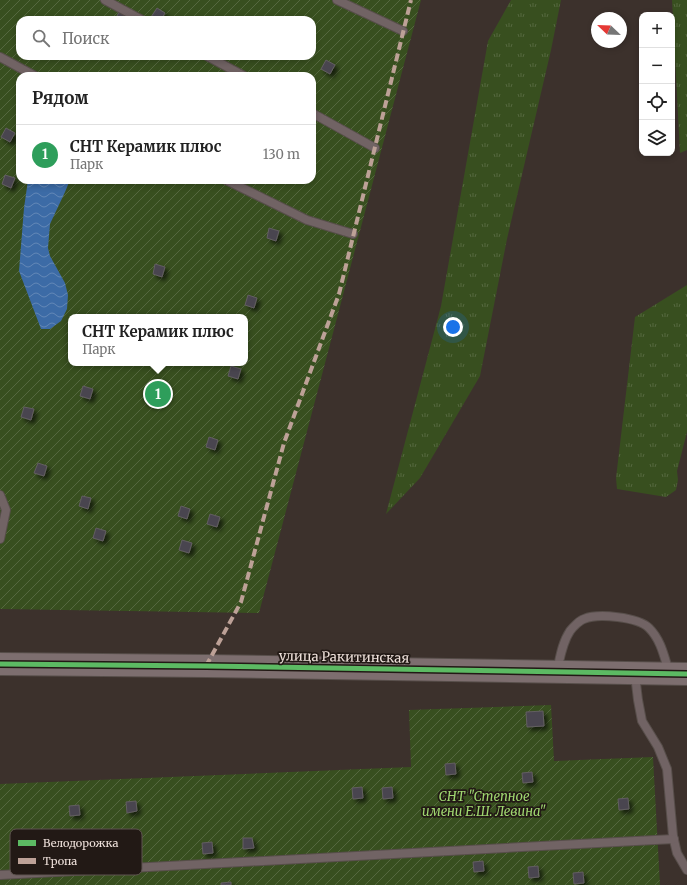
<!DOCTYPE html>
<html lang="ru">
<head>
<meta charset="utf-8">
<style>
	body { margin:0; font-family:Merriweather,serif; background:#f6f6f6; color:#222 }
	.controls { position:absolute; right:12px; top:12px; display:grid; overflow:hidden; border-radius:8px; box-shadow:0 2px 6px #0003 }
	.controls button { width:36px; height:36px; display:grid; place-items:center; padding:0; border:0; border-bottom:1px solid #e0e0e0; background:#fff; color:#222; font:20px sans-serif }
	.compass { position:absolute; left:591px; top:12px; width:36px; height:36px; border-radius:50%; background:#fff; box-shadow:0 2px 6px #0003; rotate:293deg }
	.you { position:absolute; left:453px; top:327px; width:14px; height:14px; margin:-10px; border:3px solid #fff; border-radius:50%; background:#1a73e8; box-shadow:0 0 0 6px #1a73e833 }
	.badge { display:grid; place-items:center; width:26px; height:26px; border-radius:50%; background:#7c3aed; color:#fff; font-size:13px; font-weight:700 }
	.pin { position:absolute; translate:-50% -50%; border:2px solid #fff; box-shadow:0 1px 4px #0006 }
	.popup { position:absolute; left:68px; top:314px; width:180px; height:52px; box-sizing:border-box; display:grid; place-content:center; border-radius:8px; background:#fff; filter:drop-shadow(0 1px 3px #0005); font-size:13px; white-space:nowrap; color:#767676 }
	.popup b { font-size:15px; color:#222 }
	.popup::after { content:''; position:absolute; left:50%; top:100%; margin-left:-8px; border:8px solid transparent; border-top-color:#fff }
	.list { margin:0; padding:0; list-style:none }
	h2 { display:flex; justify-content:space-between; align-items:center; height:52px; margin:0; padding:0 16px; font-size:17px }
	h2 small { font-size:13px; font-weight:400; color:#767676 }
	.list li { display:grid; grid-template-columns:26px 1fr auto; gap:12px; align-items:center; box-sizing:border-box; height:60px; padding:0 16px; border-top:1px solid #e0e0e0 }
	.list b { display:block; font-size:15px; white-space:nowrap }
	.list p { margin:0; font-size:13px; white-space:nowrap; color:#767676 }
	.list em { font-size:13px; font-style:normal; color:#767676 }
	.icon { flex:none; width:22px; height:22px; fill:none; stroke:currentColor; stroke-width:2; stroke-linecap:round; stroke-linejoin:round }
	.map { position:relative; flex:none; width:687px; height:885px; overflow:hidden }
	.search { position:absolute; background:#fff; box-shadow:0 2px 6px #0003; left:16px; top:16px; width:300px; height:44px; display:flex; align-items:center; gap:10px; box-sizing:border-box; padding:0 14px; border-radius:12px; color:#767676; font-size:15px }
	.panel { position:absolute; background:#fff; box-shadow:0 2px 6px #0003; left:16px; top:72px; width:300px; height:112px; border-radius:12px }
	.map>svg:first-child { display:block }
	.grass { fill:url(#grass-tufts) }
	.garden { fill:url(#garden-furrows); fill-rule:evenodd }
	.water { fill:url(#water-waves) }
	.building { fill:#4a4550; stroke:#625e60; filter:url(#shadow) }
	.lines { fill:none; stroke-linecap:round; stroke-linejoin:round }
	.lane-casing { stroke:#574e4a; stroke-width:10 }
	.secondary-casing { stroke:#574e4a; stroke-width:24 }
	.lane { stroke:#716364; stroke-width:8 }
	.secondary { stroke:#7d6e6f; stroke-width:22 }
	.quiet { stroke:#bda197; stroke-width:4; stroke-dasharray:8 4; stroke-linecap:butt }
	.cycleway-casing { stroke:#221915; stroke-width:8 }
	.cycleway { stroke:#5cba63; stroke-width:5 }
	.labels { text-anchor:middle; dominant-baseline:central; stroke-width:3.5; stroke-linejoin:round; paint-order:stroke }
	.street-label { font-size:13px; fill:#eee0da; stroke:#221915 }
	.park-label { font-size:13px; font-style:italic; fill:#9fd770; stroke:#221915 }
	.key { fill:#221915; stroke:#5f5550; stroke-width:1 }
	.key-label { font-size:11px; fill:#eee0da }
</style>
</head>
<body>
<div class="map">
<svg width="687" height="885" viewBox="0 0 687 885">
	<defs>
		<pattern id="grass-tufts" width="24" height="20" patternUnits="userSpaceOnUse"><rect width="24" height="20" fill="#384f1f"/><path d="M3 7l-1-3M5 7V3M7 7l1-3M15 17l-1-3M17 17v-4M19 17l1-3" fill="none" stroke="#55683f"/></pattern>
		<pattern id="garden-furrows" width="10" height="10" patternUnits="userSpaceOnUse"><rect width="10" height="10" fill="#384f1f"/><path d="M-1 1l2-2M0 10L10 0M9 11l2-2" fill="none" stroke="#55683f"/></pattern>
		<pattern id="water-waves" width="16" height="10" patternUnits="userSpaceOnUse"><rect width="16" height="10" fill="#3c6ba6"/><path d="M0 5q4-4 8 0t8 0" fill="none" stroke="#6287b6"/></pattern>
		<filter id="shadow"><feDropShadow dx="3.5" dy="3.5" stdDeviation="2" flood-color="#0009"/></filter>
	</defs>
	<rect width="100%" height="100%" fill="#3c312c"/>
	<g class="grass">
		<path d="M511,0H561L551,50L507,239L480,376L420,478L386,514L441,306L488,41Z"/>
		<path d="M672,0H687V150L680,153Z"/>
		<path d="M687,285V432L677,471L678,480L676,490L666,497L617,489L616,478L635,317Z"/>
	</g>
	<g class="garden">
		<path d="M0,0H421L259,613L0,609ZM20,20H312V56H20ZM20,76H312V180H20ZM71,317H245V363H71Z"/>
		<path d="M551,705L554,761L653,757L660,885H0V784L411,767L409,710Z"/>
	</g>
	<path class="water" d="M28,180H70L65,192L50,224L48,248L50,256L65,283L68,295L67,309L61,321L50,329H41L19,271L24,208Z"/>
	<g class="building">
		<path d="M157,8L165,13L161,20H156L151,17Z"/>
		<path d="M119,12L128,17L126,20H115Z"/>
		<path d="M326,60L335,65L330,74L321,69Z"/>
		<path d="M6,128L15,133L10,142L1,137Z"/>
		<path d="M5,175L15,178L11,188L2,184Z"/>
		<path d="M269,228L279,231L276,241L267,238Z"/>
		<path d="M155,264L165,267L162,277L153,274Z"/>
		<path d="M248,295L257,298L254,308L245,305Z"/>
		<path d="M231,366L241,369L238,379L228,376Z"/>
		<path d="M83,386L93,389L90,399L80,396Z"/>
		<path d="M24,407L34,409L31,420L21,417Z"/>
		<path d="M209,437L218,440L215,450L206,447Z"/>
		<path d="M38,463L47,466L44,476L34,473Z"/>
		<path d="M82,496L91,498L88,509L79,506Z"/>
		<path d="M181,506L190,509L187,519L178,516Z"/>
		<path d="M210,514L220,517L217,527L207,524Z"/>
		<path d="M96,528L106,531L103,541L93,538Z"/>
		<path d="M182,540L192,543L189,553L179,550Z"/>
		<path d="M543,711L544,726L527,727L526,712Z"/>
		<path d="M455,763L456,774L446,775L445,764Z"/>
		<path d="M532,772L533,782L523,783L522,773Z"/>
		<path d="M362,787L363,798L353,799L352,788Z"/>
		<path d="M392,787L393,798L383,799L382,788Z"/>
		<path d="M628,798L629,809L619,810L618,799Z"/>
		<path d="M136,801L137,811L127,813L126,802Z"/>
		<path d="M79,805L80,815L70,816L69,806Z"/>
		<path d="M243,838H252L254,848L243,849Z"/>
		<path d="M212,842L213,853L203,854L202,843Z"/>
		<path d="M21,852L22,862L12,863L11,853Z"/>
		<path d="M54,854L55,864L45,866L44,855Z"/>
		<path d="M483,861L484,871L474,872L473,862Z"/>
		<path d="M538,866L539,877L529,878L528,867Z"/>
		<path d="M583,872L584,883L574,884L573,873Z"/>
		<path d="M231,882V885H221V883Z"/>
	</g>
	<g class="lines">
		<g class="lane-casing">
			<g id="lane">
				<path d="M105,0L142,20"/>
				<path d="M337,0L403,31"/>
				<path d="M207,56L244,76"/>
				<path d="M0,57L35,76"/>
				<path d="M312,113L375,148"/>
				<path d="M226,180L307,220L353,234"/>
				<path d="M0,495L6,510L0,539"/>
				<path d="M557,671C560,658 562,643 570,631C573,627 580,620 584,619C598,613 638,617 649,628C661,640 664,656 669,672"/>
				<path d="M635,675L638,700L642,721L658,747L667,769L673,836L677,853L687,870"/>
				<path d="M0,875L674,839"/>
			</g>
		</g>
		<g class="secondary-casing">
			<path id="secondary" d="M0,664L206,666L687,674"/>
		</g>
		<use href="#lane" class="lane"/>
		<use href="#secondary" class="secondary"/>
		<path class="quiet" d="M206,666L241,602L284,443L339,294L411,0"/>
		<g class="cycleway-casing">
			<path id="cycleway" d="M0,664L206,666L687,674"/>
		</g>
		<use href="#cycleway" class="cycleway"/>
	</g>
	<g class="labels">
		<g class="street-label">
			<text transform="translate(344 657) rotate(1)">улица Ракитинская</text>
		</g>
		<g class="park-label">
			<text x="484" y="796">СНТ "Степное<tspan x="484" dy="15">имени Е.Ш. Левина"</tspan></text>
		</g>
	</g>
	<rect x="10" y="829" width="132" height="46" rx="6" class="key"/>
	<rect x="18" y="840" width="18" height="6" fill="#5cba63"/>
	<rect x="18" y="858" width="18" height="6" fill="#bda197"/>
	<g class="key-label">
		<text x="43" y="847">Велодорожка</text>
		<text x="43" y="865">Тропа</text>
	</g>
</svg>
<div class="controls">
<button>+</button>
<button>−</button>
<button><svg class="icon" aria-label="locate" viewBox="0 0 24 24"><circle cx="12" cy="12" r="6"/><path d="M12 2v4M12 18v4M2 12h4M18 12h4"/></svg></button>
<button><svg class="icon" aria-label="layers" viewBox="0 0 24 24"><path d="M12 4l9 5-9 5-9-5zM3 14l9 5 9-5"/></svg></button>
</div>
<svg class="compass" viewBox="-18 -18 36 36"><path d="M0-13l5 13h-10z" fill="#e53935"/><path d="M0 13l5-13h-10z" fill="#767676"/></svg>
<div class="you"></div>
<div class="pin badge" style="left:158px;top:394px;background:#2e9e5b">1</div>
<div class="popup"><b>СНТ Керамик плюс</b>Парк</div>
<div class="search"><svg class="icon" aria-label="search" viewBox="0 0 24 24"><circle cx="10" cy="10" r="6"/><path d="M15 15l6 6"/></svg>Поиск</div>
<section class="panel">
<h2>Рядом<small></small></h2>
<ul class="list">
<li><span class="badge" style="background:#2e9e5b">1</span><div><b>СНТ Керамик плюс</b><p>Парк</p></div><em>130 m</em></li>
</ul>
</section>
</div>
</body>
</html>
